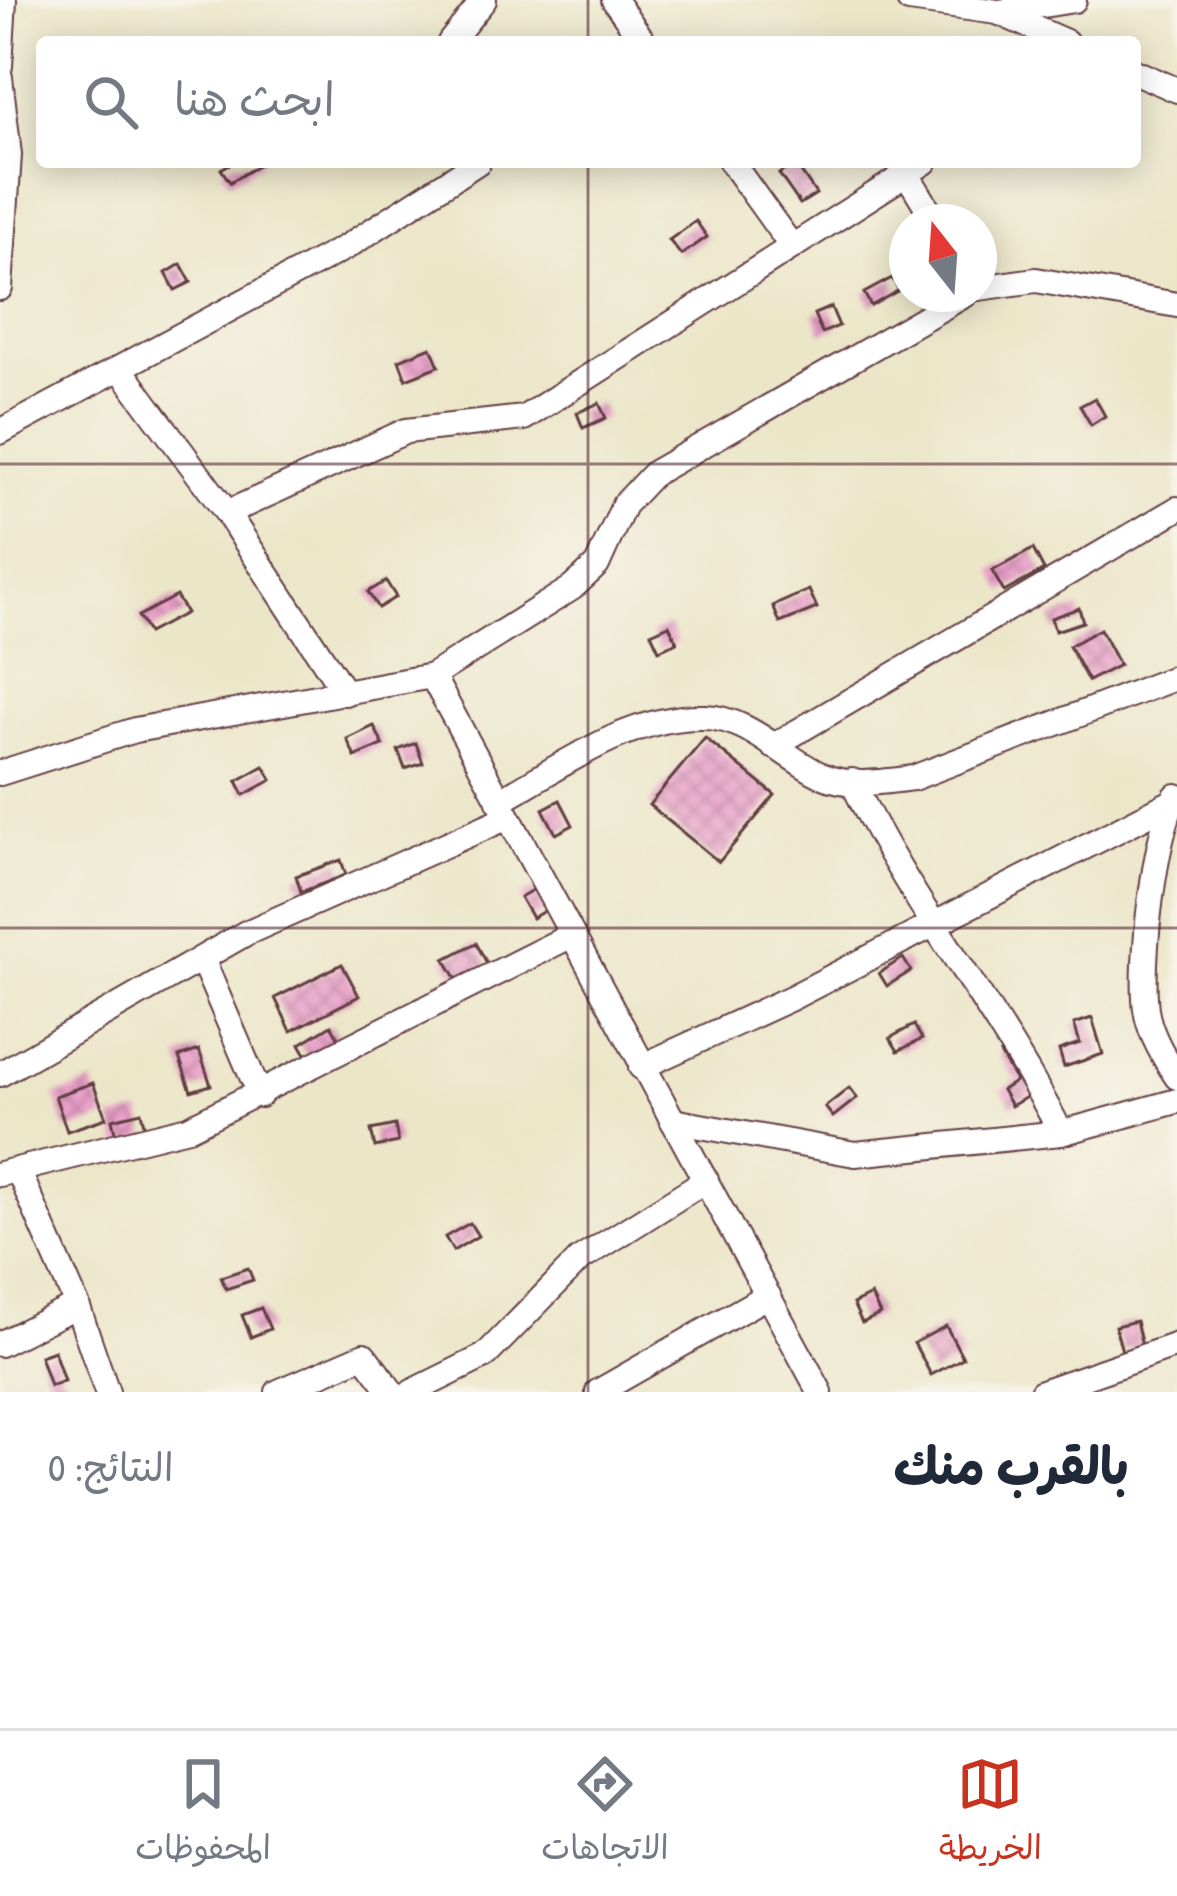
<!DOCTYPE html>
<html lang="ar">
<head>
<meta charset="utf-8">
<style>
	body { margin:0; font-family:"Patrick Hand","Playpen Sans Arabic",sans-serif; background:#f6f6f7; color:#1f2937; direction:rtl }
	.compass { position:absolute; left:889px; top:204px; width:108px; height:108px; border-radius:50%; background:#fff; box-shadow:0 6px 30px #0003; rotate:343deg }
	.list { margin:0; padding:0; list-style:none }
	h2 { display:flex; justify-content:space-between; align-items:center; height:156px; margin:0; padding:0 48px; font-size:51px }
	h2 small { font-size:39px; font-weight:400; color:#747a83 }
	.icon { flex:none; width:66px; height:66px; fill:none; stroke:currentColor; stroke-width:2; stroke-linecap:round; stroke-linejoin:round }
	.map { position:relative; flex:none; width:1177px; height:1392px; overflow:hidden; direction:ltr }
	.search { position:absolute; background:#fff; box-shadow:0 6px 30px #0003; left:36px; right:36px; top:36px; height:132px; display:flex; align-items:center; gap:30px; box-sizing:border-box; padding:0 42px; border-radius:12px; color:#747a83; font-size:45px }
	.sheet { height:336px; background:#fff }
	nav { display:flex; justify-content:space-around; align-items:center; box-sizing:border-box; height:168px; border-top:3px solid #e0e1e3; background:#fff; font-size:33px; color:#747a83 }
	nav a { display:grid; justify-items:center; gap:6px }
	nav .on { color:#c8321e }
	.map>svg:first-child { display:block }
	.building { fill:url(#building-cross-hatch) }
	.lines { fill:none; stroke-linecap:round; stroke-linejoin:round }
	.minor-casing { stroke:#623d43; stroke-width:28 }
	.minor { stroke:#fff; stroke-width:24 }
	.grid { fill:none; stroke:#4a1f2b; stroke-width:3; stroke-opacity:0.55 }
</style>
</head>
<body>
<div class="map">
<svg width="1177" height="1392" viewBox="0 0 1177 1392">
	<defs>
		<pattern id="building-cross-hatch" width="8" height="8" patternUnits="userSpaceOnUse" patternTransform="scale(3)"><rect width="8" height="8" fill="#e9a0c9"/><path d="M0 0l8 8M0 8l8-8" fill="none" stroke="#bf82a3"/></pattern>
	</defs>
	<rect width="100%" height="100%" fill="#f7f3e8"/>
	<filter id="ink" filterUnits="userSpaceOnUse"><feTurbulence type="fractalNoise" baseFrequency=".00833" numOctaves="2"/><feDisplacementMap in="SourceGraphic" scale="24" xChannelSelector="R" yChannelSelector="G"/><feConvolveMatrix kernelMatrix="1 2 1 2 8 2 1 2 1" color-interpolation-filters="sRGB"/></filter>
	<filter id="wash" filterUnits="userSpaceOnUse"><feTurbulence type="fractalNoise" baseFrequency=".004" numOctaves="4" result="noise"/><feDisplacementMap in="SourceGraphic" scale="48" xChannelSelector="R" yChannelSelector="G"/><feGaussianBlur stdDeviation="2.7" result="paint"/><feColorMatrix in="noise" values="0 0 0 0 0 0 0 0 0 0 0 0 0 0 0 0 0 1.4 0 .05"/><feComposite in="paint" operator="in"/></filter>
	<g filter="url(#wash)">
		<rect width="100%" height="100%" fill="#ece6c9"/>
		<g id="blocks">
			<g class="building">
				<path d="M233,162H264L230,182L221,169Z"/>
				<path d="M795,163L816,194L800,204L779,174Z"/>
				<path d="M696,221L707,237L681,255L669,240Z"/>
				<path d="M181,264L191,282L175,290L166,273Z"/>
				<path d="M892,278L899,290L871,306L864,293Z"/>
				<path d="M831,307L839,326L822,333L814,314Z"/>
				<path d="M431,347L439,366L406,379L399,360Z"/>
				<path d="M1095,398L1105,416L1091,425L1080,406Z"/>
				<path d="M599,403L606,418L583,428L577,413Z"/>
				<path d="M1033,549L1044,570L1004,592L992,571Z"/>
				<path d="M386,581L396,597L378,608L368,592Z"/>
				<path d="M809,590L817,608L780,623L773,606Z"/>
				<path d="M176,596L186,613L148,633L138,616Z"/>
				<path d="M1079,608L1083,622L1055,631L1051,618Z"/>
				<path d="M669,625L677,642L659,650L651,633Z"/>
				<path d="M1100,629L1119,665L1088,681L1069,646Z"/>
				<path d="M374,726L383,745L355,757L347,739Z"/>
				<path d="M705,738L775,795L719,862L649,805Z"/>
				<path d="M416,743L423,763L405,769L398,750Z"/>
				<path d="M264,766L272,780L244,795L237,781Z"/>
				<path d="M560,800L573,825L556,834L543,809Z"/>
				<path d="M341,860L346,875L301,892L296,876Z"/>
				<path d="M534,889L546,910L532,918L520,897Z"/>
				<path d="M476,943L488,965L458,981L445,959Z"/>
				<path d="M903,958L911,971L887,986L879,973Z"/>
				<path d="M342,964L359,996L291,1031L275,998Z"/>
				<path d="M1092,1018L1103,1054L1064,1067L1059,1050L1080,1043L1074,1024Z"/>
				<path d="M331,1025L340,1040L309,1059L300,1044Z"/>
				<path d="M914,1025L922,1039L898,1051L890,1038Z"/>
				<path d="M1011,1047L1037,1091L1011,1106L1002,1090L1016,1081L1000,1054Z"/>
				<path d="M199,1050L211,1085L191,1091L179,1057Z"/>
				<path d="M93,1083L106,1118L67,1131L55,1096Z"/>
				<path d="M849,1088L857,1098L833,1117L825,1107Z"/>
				<path d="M141,1112L147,1138L118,1145L112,1119Z"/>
				<path d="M395,1125L398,1142L375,1147L371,1130Z"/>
				<path d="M470,1223L478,1236L453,1251L445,1237Z"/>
				<path d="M248,1268L253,1280L226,1289L221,1277Z"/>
				<path d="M871,1295L880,1314L862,1323L853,1304Z"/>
				<path d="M261,1308L270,1329L251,1337L242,1315Z"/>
				<path d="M1136,1321L1142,1346L1122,1351L1115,1326Z"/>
				<path d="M946,1326L963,1358L931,1375L914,1343Z"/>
				<path d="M54,1351L64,1381L50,1386L40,1356Z"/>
			</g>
		</g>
	</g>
	<g filter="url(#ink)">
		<use href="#blocks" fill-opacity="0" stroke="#623d43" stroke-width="3"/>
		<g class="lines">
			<g class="minor-casing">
				<g id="minor">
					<path d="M614,0L644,42"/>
					<path d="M909,0L997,12L1066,42"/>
					<path d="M999,12L1074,0"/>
					<path d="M450,42L484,0"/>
					<path d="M0,66L4,0"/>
					<path d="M1135,72L1177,90"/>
					<path d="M0,77L9,155L0,288"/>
					<path d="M731,162L792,247"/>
					<path d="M907,174L936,222"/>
					<path d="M979,288L1036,280L1177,305"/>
					<path d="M122,371L227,513L345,693"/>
					<path d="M0,432L348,246L478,162"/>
					<path d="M227,513L406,431L524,418L925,162"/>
					<path d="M432,676L820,1392"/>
					<path d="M773,746L1177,509"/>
					<path d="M0,773L135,730L432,676L572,588L597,565L624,505L654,473L966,294"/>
					<path d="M852,781C911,905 999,1011 1061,1133"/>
					<path d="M1176,796C1154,835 1140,964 1146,1009C1149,1033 1164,1058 1177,1077"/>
					<path d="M499,801C560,767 632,714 705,717C749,718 783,757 821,775C849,788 883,782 913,778L1177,677"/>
					<path d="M202,959L260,1095"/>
					<path d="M641,1067L791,998L1172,802"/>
					<path d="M0,1074L246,933L508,817"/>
					<path d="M673,1121L855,1154L1061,1133L1177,1101"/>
					<path d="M18,1170L77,1305L107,1392"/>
					<path d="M0,1174L188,1128L572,935"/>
					<path d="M0,1344L77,1305"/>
					<path d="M278,1392L364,1355L392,1392"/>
					<path d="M412,1392L485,1356L579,1260L706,1180"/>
					<path d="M598,1392L768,1295"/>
					<path d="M1042,1392L1177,1345"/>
				</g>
			</g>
			<use href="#minor" class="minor"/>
		</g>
	</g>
	<path class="grid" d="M588,0V42M588,162V1392M0,464H1177M0,928H1177"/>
</svg>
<svg class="compass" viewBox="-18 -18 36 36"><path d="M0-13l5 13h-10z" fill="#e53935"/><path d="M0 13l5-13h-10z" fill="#747a83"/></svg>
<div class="search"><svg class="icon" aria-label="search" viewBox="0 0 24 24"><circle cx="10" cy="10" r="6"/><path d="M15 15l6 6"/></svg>ابحث هنا</div>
</div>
<section class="sheet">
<h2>بالقرب منك<small>النتائج: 0</small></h2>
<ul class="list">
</ul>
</section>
<nav>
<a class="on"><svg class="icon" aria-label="map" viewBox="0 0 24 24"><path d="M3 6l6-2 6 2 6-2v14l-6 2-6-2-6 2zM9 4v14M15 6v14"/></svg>الخريطة</a>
<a><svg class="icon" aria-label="directions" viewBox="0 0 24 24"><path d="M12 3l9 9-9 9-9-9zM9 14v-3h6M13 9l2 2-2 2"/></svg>الاتجاهات</a>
<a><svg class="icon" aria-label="saved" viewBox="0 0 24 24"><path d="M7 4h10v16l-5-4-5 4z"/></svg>المحفوظات</a>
</nav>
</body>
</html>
